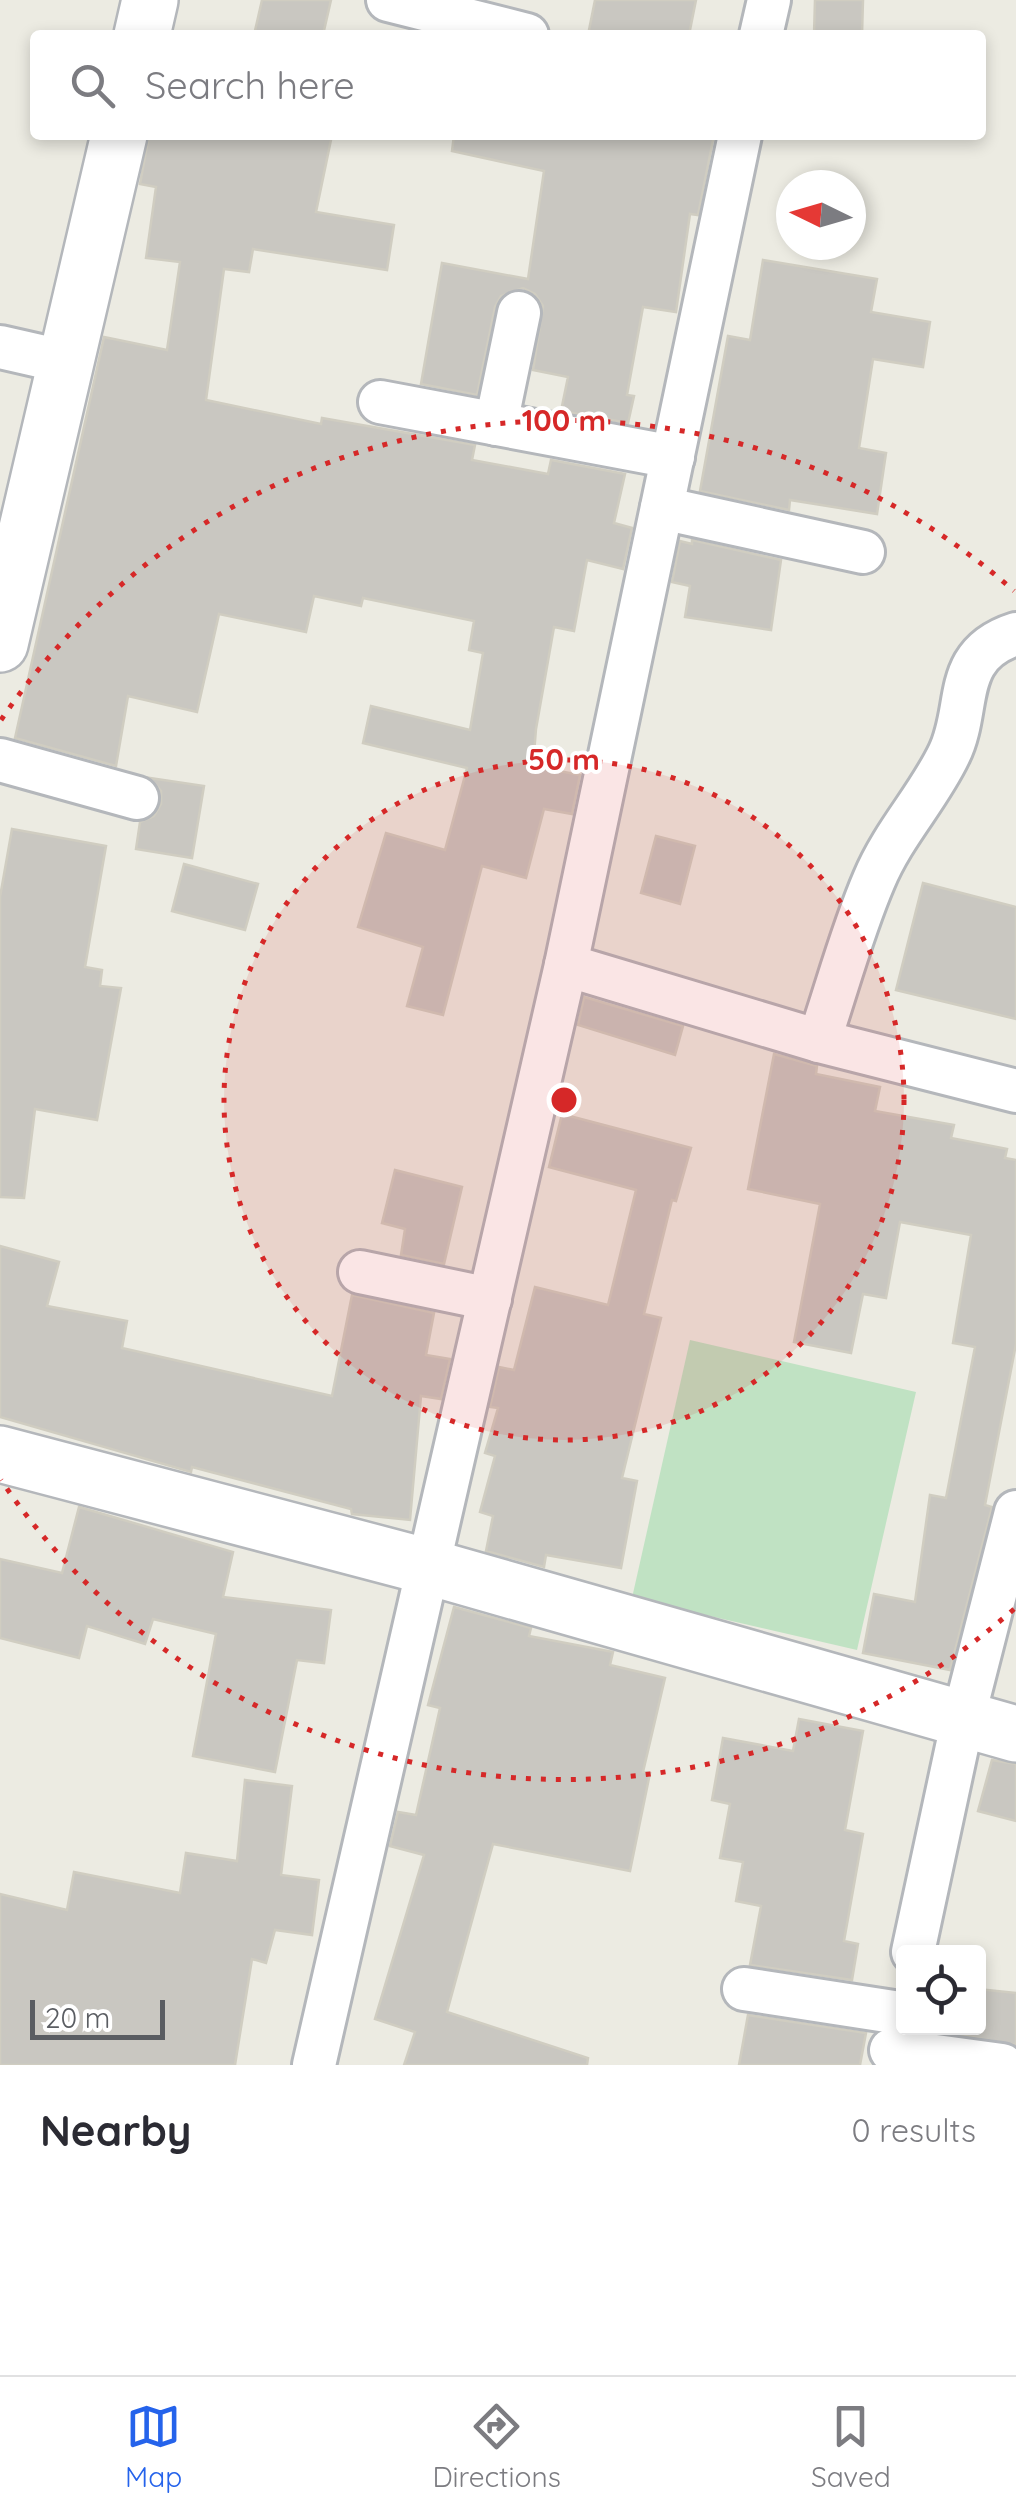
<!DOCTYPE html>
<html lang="en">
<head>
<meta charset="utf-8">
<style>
	body { margin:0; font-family:Quicksand,sans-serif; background:#f2f2f3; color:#2b2b33 }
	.controls { position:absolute; right:30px; bottom:30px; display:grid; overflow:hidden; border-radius:10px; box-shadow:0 5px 15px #0003 }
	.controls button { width:90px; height:90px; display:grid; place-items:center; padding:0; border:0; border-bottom:2px solid #e1e1e2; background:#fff; color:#2b2b33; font:50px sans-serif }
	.compass { position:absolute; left:776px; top:170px; width:90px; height:90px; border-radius:50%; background:#fff; box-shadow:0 5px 15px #0003; rotate:275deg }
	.scale { position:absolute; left:30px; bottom:25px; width:135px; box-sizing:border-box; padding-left:10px; border:5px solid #5a5d62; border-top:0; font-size:28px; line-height:35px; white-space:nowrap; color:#5a5d62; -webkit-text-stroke:8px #fff; paint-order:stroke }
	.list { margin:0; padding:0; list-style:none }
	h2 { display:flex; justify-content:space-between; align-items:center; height:130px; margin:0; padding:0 40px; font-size:42px }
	h2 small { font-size:32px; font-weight:400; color:#7c7c81 }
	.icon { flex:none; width:55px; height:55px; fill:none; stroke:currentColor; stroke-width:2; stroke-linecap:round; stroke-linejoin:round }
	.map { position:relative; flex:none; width:1016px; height:2065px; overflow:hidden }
	.search { position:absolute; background:#fff; box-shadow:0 5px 15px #0003; left:30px; right:30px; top:30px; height:110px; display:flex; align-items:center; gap:25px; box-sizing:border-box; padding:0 35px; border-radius:10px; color:#7c7c81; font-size:38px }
	.sheet { height:310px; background:#fff }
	nav { display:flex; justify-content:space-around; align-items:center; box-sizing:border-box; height:140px; border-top:2px solid #e1e1e2; background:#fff; font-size:28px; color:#7c7c81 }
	nav a { display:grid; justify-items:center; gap:5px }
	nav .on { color:#2563eb }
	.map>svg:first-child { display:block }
	.grass { fill:#c0e2c3 }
	.building { fill:#c9c7c1; stroke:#d0cdc1; stroke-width:2.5 }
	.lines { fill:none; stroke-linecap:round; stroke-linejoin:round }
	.minor-casing { stroke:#b4b7bb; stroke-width:48 }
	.tertiary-casing { stroke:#b4b7bb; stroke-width:60 }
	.minor { stroke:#fff; stroke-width:42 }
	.tertiary { stroke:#fff; stroke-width:55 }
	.ring { fill:none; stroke:#d62828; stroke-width:5; stroke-dasharray:5 10 }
	.centre { fill:#d62828; stroke:#fff; stroke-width:5 }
	.ring-label { font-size:30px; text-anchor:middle; font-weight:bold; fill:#d62828; stroke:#fff; stroke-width:8; stroke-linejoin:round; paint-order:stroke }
</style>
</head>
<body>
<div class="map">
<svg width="1016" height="2065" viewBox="0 0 1016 2065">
	<rect width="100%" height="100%" fill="#ecebe2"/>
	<path class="grass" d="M690,1340L916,1392L857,1650L632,1598Z"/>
	<g class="building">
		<path d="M262,0H331L323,35H254Z"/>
		<path d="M595,0H696L689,35H588Z"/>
		<path d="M815,0H863L862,35H814Z"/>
		<path d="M149,135H332L316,212L394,225L387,270L253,249L249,272L224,269L206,400L321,424L322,418L475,445L472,460L548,474L551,460L625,474L614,523L632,528L623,569L587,560L574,631L554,627L536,729L533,766L580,775L572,814L544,809L526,878L482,866L443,1015L407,1006L423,947L358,927L386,833L445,850L467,768L363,743L371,706L470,730L483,653L469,650L474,621L363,598L361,606L314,596L306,632L219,614L197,712L128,696L116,766L15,738L104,337L167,350L180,262L146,258L156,187L140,184Z"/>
		<path d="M454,135H714L698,215L690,214L676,312L643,307L627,395L634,396L628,423L561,411L568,377L533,370L543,306L535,294L523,288L501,296L495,307L477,395L421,384L442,263L528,279L544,171L452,151Z"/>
		<path d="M763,260L877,279L871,312L930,322L923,367L873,359L859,448L886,453L877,514L790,500L789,510L700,491L728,336L750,340Z"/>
		<path d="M692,540L781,560L771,630L685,617L690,586L672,582L680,541L692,544Z"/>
		<path d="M150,778L204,786L192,858L136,849L140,822L154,816L161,804V791Z"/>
		<path d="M12,829L106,846L85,967L102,970L100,986L121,988L97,1120L35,1109L24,1198L0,1197V897Z"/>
		<path d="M656,836L695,846L680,904L641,893Z"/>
		<path d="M184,864L258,884L245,930L172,911Z"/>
		<path d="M923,883L1016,907V1019L896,990Z"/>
		<path d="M584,997L683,1026L675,1055L578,1025Z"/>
		<path d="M774,1054L817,1066L816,1074L880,1087L875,1111L954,1125L951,1138L1007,1149L1005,1158L1016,1160V1344L985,1505L992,1507L950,1670L863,1653L874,1594L915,1602L930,1495L946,1498L975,1347L953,1343L971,1235L900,1222L886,1298L863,1294L851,1353L794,1342L820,1204L748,1189Z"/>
		<path d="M562,1114L691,1148L676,1201L672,1200L644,1314L661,1318L622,1478L637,1481L621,1568L546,1555L544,1567L486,1551L493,1516L480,1512L495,1456L485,1453L498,1408L490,1407L499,1367L514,1370L535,1287L608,1305L636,1190L549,1167Z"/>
		<path d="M395,1170L462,1187L444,1264L401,1255L405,1229L382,1223Z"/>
		<path d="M0,1246L59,1262L47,1306L127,1321L122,1348L332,1396L352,1295L434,1313L426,1355L450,1359L441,1399L421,1396L410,1520L352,1514L351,1509L192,1467L191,1472L0,1417Z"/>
		<path d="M79,1507L233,1552L223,1597L331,1610L324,1663L297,1660L275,1772L193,1756L216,1634L153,1619L145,1644L87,1626L79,1658L0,1638V1559L62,1573Z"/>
		<path d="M454,1607L531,1628L529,1636L613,1652L610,1665L665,1678L643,1772L650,1773L630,1871L493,1844L447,2012L588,2058L587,2065H404L415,2032L375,2019L424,1855L390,1846L398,1812L416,1815L440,1708L428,1705Z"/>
		<path d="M799,1719L863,1731L845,1830L863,1834L844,1941L858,1944L852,1980L750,1965L761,1906L736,1901L743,1862L720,1858L730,1804L712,1800L723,1738L793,1751Z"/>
		<path d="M992,1760L1016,1764V1821L978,1811Z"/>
		<path d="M245,1780L292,1786L281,1875L319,1880L312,1935L275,1930L266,1963L252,1959L235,2065H0V1894L67,1910L74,1872L180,1893L186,1853L237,1861Z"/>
		<path d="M978,1989L1016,1993V2045L944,2032V2028H978Z"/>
		<path d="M748,2015L866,2033L860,2065H739Z"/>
	</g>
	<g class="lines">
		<g class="minor-casing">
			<g id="minor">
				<path d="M388,0L527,35"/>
				<path d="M761,35L769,0"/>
				<path d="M0,347L66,362"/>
				<path d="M380,402L673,457"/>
				<path d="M496,424L519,313"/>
				<path d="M662,508L863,552"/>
				<path d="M0,760L137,798"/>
				<path d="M566,965L819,1041L1016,1091"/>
				<path d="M819,1041C837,988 852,931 874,880C893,834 928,798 949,754C972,708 950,655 1016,634"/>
				<path d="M360,1272L490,1299"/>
				<path d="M913,1952L963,1719L1016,1512"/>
				<path d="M744,1989L900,2013"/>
				<path d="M891,2050L1002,2065"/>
				<path d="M314,2065L566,965L740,135"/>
			</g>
		</g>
		<g class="tertiary-casing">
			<g id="tertiary">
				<path d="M142,35L150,0"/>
				<path d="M0,644L119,135"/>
				<path d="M0,1454L429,1567L1016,1734"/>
			</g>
		</g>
		<use href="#minor" class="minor"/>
		<use href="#tertiary" class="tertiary"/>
	</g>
	<circle cx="564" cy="1100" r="340" fill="#d62828" fill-opacity=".12"/>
	<g class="ring">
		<circle cx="564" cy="1100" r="340"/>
		<path d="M1014 1609A679 679 0 0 1 1 1480M1 720A679 679 0 0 1 1014 591"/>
	</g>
	<circle cx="564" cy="1100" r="15" class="centre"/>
	<g class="ring-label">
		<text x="564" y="431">100 m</text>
		<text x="564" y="770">50 m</text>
	</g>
</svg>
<div class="controls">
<button><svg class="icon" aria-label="locate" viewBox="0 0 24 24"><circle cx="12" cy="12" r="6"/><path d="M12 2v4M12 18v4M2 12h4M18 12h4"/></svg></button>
</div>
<svg class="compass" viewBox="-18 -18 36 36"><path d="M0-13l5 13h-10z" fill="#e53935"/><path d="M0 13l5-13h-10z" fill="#7c7c81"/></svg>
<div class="scale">20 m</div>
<div class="search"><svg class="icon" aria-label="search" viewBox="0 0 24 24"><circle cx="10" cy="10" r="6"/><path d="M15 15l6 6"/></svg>Search here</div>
</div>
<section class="sheet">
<h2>Nearby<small>0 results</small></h2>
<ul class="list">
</ul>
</section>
<nav>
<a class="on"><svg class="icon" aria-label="map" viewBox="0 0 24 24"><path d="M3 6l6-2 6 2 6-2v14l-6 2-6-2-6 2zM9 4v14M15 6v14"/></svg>Map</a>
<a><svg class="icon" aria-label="directions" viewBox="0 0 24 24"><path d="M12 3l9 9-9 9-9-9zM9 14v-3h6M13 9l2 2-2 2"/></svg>Directions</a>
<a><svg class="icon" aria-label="saved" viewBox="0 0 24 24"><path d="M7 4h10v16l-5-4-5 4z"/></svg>Saved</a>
</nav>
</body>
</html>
